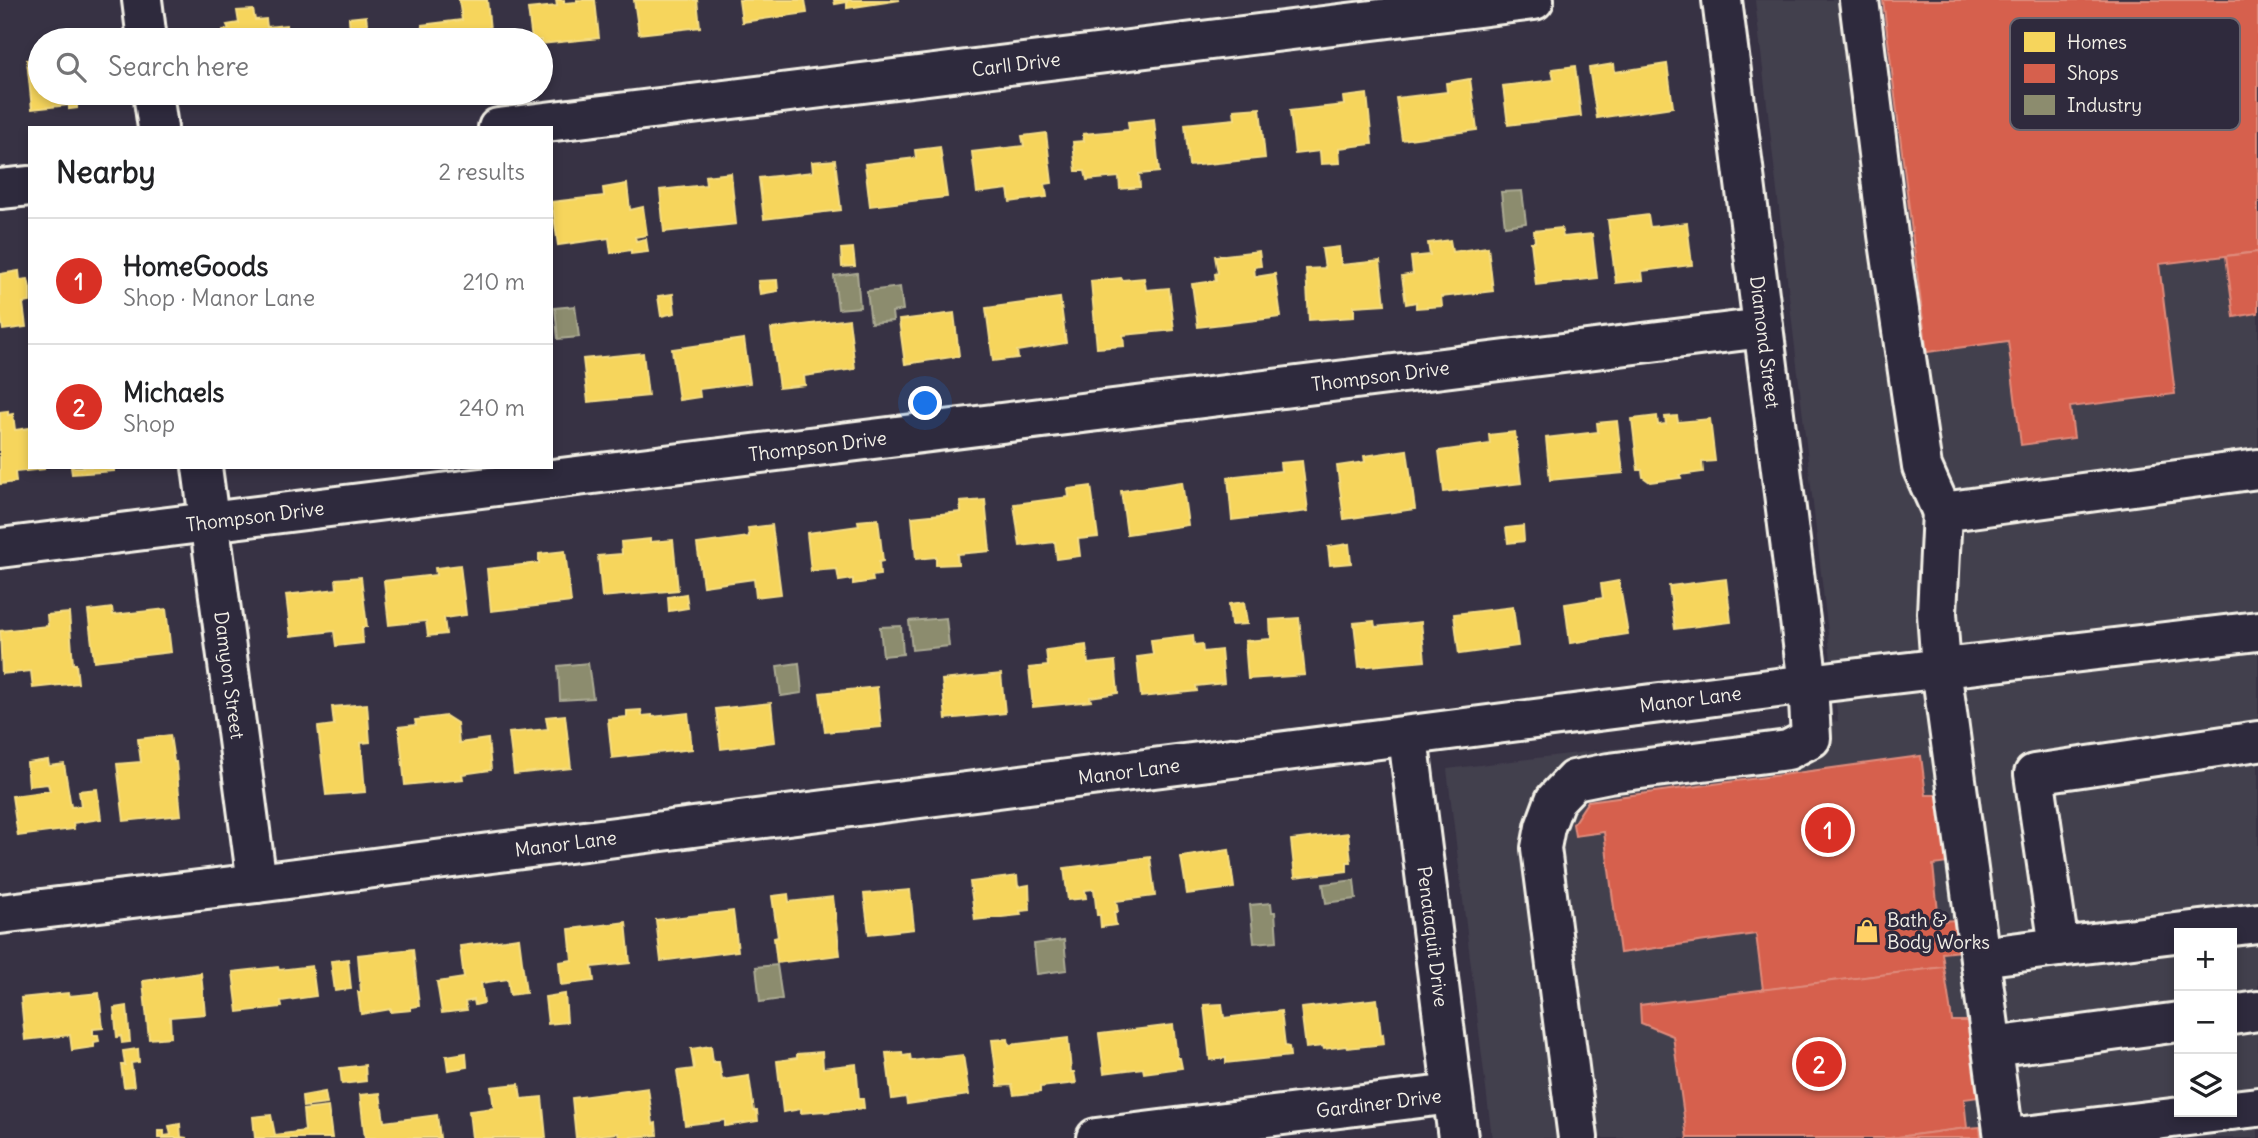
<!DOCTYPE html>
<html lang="en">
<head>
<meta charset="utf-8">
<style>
	body { margin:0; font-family:Delius,sans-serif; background:#f6f6f6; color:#202124 }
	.controls { position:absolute; right:21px; bottom:21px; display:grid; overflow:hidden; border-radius:0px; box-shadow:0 4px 10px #0003 }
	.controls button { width:63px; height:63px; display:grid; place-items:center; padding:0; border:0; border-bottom:2px solid #e0e0e0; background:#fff; color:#202124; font:35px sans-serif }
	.you { position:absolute; left:926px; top:404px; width:24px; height:24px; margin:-18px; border:5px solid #fff; border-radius:50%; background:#1a73e8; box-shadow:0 0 0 10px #1a73e833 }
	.badge { display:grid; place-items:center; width:46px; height:46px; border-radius:50%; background:#d93025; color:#fff; font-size:23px; font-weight:700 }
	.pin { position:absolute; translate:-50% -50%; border:4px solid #fff; box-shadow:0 2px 7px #0006 }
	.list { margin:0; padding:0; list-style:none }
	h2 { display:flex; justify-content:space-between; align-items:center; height:91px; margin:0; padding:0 28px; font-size:30px }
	h2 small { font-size:23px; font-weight:400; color:#757577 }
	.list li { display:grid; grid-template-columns:46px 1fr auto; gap:21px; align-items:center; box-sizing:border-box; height:126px; padding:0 28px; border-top:2px solid #e0e0e0 }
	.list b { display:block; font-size:26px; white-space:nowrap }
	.list p { margin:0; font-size:23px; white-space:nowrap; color:#757577 }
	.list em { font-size:23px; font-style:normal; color:#757577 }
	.icon { flex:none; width:38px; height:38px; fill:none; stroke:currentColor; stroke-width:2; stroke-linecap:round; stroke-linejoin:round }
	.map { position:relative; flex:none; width:2258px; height:1138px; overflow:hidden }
	.search { position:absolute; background:#fff; box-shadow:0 4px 10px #0003; left:28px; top:28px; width:525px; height:77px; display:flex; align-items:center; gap:18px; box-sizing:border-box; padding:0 24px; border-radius:38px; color:#757577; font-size:26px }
	.panel { position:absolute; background:#fff; box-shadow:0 4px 10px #0003; left:28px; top:126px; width:525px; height:343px; border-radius:0px }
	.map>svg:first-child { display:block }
	.built { fill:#433f4e; fill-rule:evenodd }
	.homes { fill:#f6d55c; stroke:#f5dd86; stroke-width:2 }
	.shops { fill:#d6604d; stroke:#df8c7c; stroke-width:2 }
	.industry { fill:#8c8c6e; stroke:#abaa93; stroke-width:2 }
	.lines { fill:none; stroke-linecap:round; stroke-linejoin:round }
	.minor-casing { stroke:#f4f1e8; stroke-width:44 }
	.minor { stroke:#2f2a3d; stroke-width:38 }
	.labels { text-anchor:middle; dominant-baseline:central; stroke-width:7; stroke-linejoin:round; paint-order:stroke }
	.street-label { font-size:19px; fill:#f4f1e8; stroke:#2f2a3d }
	.poi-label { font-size:19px; fill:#f4f1e8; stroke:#2f2a3d; text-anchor:start }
	.key { fill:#2f2a3d; stroke:#6a6670; stroke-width:2 }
	.key-label { font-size:19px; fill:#f4f1e8 }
</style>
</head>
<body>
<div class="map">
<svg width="2258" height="1138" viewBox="0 0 2258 1138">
	<rect width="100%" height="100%" fill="#373244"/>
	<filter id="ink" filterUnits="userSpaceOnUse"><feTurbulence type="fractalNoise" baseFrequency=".0143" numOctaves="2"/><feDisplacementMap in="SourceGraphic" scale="14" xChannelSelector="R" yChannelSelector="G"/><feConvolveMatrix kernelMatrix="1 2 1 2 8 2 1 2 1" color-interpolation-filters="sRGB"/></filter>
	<g filter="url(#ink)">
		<path class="built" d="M1755,0H2258V1138H1492L1447,769L1838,721ZM2179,933H2232V1112H2179Z"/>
		<g class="homes">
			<path d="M459,0H487L491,40H423L422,25L462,20Z"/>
			<path d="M556,0H564V3L577,2V0H595L599,38L541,44V40H532L528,9L557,6Z"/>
			<path d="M634,0H697L700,27L639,34Z"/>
			<path d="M739,0H805L807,13L742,22Z"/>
			<path d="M834,0H900L847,8V2L835,4Z"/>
			<path d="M253,10L255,20L266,19L267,27L286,25L288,40H224L223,30L229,29L227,25L239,23L237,11Z"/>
			<path d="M366,16L368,31L385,29L386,40H318V37L350,33L349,18Z"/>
			<path d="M40,59V93H98L99,101L77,104V108L69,109V105L32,109L27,60Z"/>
			<path d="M1614,64L1615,72L1667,64L1673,107L1597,118L1589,68Z"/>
			<path d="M1575,66L1581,116L1508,125L1503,86L1554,80L1552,69Z"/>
			<path d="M1470,79L1477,130L1402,140L1396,98L1447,92L1446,83Z"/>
			<path d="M1367,94L1372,144L1339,148L1340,163L1321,164L1320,151L1295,154L1290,111L1344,105L1343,97Z"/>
			<path d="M1260,108L1265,158L1189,166L1185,124L1235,119L1234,110Z"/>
			<path d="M1154,119L1159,172L1139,174L1140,187L1120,189L1119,177L1087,180L1085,171H1076L1073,142L1084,141L1083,134L1129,130L1128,122Z"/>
			<path d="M1046,133L1052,183L1045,184L1047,197L1010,202L1008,189L977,193L972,152L1024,146L1022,136Z"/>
			<path d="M940,147L947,197L870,206L865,164L916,158L915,150Z"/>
			<path d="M835,160L841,210L764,219L759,178L813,172L812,162Z"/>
			<path d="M731,173L736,224L664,232L660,190L706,185L705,176Z"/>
			<path d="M627,184L630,210L643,207L647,235L635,237L636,241L646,239L648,252L631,254V250L611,253L609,238L558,245L552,202L604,196L603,188Z"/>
			<path d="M1648,215L1650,227L1687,223L1692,265L1642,271L1643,280L1616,283L1608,220Z"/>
			<path d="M1561,228L1563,237L1592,234L1597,278L1536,285L1531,242H1535L1534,231Z"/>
			<path d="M1450,240L1452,252L1488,247L1493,291L1441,297L1442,306L1416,308V302L1406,304L1402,276L1413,274L1411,257L1430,255L1428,243Z"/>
			<path d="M1339,247L1341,265L1380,261L1385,304L1354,306V317L1309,320L1306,269L1325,268L1322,249Z"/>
			<path d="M853,248L855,266L842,267L841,249Z"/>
			<path d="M1259,251L1261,266L1254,267L1255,277L1275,274L1281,317L1198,327L1192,284L1216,281L1215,274L1218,273L1215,256Z"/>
			<path d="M19,271L20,280L28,279L30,288V302L23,303L26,327L3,330L0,312V274Z"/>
			<path d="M1121,278L1122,280L1144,278L1146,290L1169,288L1174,330L1123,335L1124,346L1097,348L1091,281Z"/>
			<path d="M777,280L778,291L760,294L758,281Z"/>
			<path d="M673,294L675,313L661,316L658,296Z"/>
			<path d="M1060,298L1066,343L1017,351L1018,358L993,361L986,308Z"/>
			<path d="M954,313L959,356L905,364L899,320Z"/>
			<path d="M849,319L855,369L804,376L805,385L779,388L771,329Z"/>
			<path d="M744,339L750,383L699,389L700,397L679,400L672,349Z"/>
			<path d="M643,353L648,396L588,402L583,359Z"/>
			<path d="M8,411V415L13,414L15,430L30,428V467L45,469L15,472L16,482L0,484V412Z"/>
			<path d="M1657,416L1658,425L1666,424L1665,417L1677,416L1678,422L1710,419L1715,461L1702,462L1703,472L1680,475L1681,478L1650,482L1643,477L1642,470H1638L1632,419Z"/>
			<path d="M1617,421L1623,473L1550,480L1546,438L1598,432L1597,423Z"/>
			<path d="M1515,432L1521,483L1444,492L1439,451L1490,444L1489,435Z"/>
			<path d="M1407,450L1415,509L1344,519L1337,466L1365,462L1364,456Z"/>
			<path d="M1302,461L1308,511L1232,520L1228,477L1281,471L1280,463Z"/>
			<path d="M71,467H114V471L72,474Z"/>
			<path d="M1182,482L1188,525L1127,534L1121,491Z"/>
			<path d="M1091,486L1098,537L1078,539L1080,556L1057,559L1055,542L1020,546L1014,504L1069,497L1068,489Z"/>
			<path d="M985,500L990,551L957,554L958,564L936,565V557L916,559L912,517L961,512L960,502Z"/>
			<path d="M878,519L883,561L879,562L880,575L872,576L873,581L853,584V579L839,581L837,569L811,571L807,533L859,526L858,521Z"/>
			<path d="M772,525L781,594L756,597L754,579L703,586L697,544L749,537L748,528Z"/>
			<path d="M1523,526L1524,541L1508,543L1506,528Z"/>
			<path d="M650,539V542L673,540L678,590L602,597L598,556L622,554L621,542Z"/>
			<path d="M1349,544L1351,563L1330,565L1328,547Z"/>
			<path d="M565,551L571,602L491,611L487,569L539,563V554Z"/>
			<path d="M460,565L466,615L444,618L446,634L428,636L426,621L389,625L384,581L436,575L435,568Z"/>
			<path d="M361,577L367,627H362L363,643L336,646L334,631L291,636L286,595L337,589L336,579Z"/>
			<path d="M1726,579L1731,622L1675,629L1669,586Z"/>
			<path d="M1619,581L1628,634L1570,643L1565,604L1603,598L1601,584Z"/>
			<path d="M686,594L688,608L669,611L668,597Z"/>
			<path d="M1244,602L1247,624L1231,625L1229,604Z"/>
			<path d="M1513,607L1518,646L1459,654L1454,614Z"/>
			<path d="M112,608L113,615L166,609L171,652L94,661L88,611Z"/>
			<path d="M69,613L73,664H76L78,683L33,688L31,671L2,674L0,631L48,626L47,615Z"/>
			<path d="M1299,618L1305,675L1248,679L1245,641L1271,639L1270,620Z"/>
			<path d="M1374,621L1375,627L1421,622L1425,661L1359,667L1354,623Z"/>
			<path d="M1193,635L1194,645L1202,644L1203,652L1221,650L1224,683L1196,686L1197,691L1141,697L1137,657L1153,655L1151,640Z"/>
			<path d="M1086,645L1088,664L1115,661L1118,693L1090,697L1091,701L1033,707L1029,668L1048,666L1046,650Z"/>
			<path d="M1001,674L1005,713L946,719L942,680Z"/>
			<path d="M877,687L881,727L825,732L820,693Z"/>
			<path d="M771,703L775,742L721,749L716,709Z"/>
			<path d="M367,704L370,742L361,743L365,792L326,795L318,727L334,725L332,707Z"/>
			<path d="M641,710L642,716L652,715V717L688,713L692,749L612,758L608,719L627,717V711Z"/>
			<path d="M565,715L571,768L514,774L509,733L548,729L546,717Z"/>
			<path d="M446,716L457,723L459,743L488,739L491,770L462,774L463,779L405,785L399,727L416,725L415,720Z"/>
			<path d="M170,735L174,762H176L181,815L124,821L117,764L141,762L138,739Z"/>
			<path d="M48,760L49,766L64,764L71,807L81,806L79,791L97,789L101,819L73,823L74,829L18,836L12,796L50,791L48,784L29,786L27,763Z"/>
			<path d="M1348,833L1351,862H1347V871L1295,877L1291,840Z"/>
			<path d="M1229,850L1234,888L1187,894L1181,857Z"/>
			<path d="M1150,857L1155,896L1116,901L1118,912H1114L1116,925L1101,927L1100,915H1097L1094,889L1085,890L1086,898L1068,900L1064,868Z"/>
			<path d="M1017,876L1018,887L1029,885L1030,910L1020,911L1021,915L975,920L970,882Z"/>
			<path d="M910,890L914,929L869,934L864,894Z"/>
			<path d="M788,894L789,902L833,897L840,955L777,963L774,938L778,937L772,896Z"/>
			<path d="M733,911L738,951L661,961L656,920Z"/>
			<path d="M626,922L630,963L592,967L594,981L561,985L559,962L572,960L569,929Z"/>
			<path d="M519,938L526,993L510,995L508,979L481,983L484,1003L475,1005L474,1000L465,1002L467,1010L442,1013L437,982L464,978L460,946Z"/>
			<path d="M413,949L419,1006L411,1007V1010L391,1012V1009L361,1014L358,992H361L358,955Z"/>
			<path d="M348,959L351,989L335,991L331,961Z"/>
			<path d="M312,966L316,996L281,1001L282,1007L238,1012L233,972L278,967L279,970Z"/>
			<path d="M201,973L205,1014L170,1017L171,1037L149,1039L143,981Z"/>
			<path d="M68,993L69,996L99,993L103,1028L93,1029V1035H98L99,1041L94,1042V1047L72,1050L70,1035L25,1040L21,998Z"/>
			<path d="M565,994L567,1022L548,1024L545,997Z"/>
			<path d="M1377,999L1381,1035L1383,1034L1384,1044L1347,1048L1346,1046L1324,1049L1323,1046L1306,1048L1301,1008Z"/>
			<path d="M1222,1004L1224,1018L1281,1011L1285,1046L1289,1047L1290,1056L1226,1063V1058L1210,1060L1204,1005Z"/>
			<path d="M127,1006L130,1042L122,1043L121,1036L117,1037L114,1008Z"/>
			<path d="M1173,1025L1177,1058H1180L1182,1068L1144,1073L1143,1068L1104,1073L1099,1034Z"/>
			<path d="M1068,1038L1071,1072H1074L1076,1083L1040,1087V1092L1014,1095L1012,1085L998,1086L992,1040L1008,1039L1009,1045Z"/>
			<path d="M711,1046L713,1062H719L722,1080L749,1076L754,1111H757L758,1121L725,1126V1120L685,1125L677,1071L694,1069L691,1049Z"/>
			<path d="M138,1049L139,1062L131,1063L134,1086L124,1087L121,1065H125L123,1051Z"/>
			<path d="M822,1052L823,1068L856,1064L859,1099H863L864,1108L825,1112L824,1111L801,1113V1109L783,1112L777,1061L797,1058V1054Z"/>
			<path d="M902,1052L903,1056L910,1055L911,1061L963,1055L969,1095L907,1104L906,1097L892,1099L886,1053Z"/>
			<path d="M466,1053L467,1067L448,1070L446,1056Z"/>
			<path d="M365,1065L366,1081L342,1084L340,1068Z"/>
			<path d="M519,1084L521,1099L542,1097L546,1138H472L469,1111L494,1108L491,1087Z"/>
			<path d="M648,1088L653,1124L656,1123L657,1135L619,1138L618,1133L576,1138L572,1098Z"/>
			<path d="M325,1092L327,1104L303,1107L302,1096Z"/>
			<path d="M380,1093L384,1122L437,1115L440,1138H365L360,1095Z"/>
			<path d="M328,1107L332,1138H255L253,1117L271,1115L275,1135L305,1131L303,1110Z"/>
			<path d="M180,1124L181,1137L187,1138H158V1131H164V1136L171,1135L169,1126Z"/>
		</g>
		<g class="shops">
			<path d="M1883,0H2258V252L2159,264L2175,394L2070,407L2074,438L2021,445L2008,341L1927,352Z"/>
			<path d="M2258,252V313L2234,317L2226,256Z"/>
			<path d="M1921,756L1926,795H1942L1948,863L1933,865L1939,921L1956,920L1960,951L1942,953L1944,967L1763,990L1756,934L1620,953L1604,832L1575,836L1573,824L1588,801Z"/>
			<path d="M1944,967L1952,1021H1969L1979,1097L1964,1099L1967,1128L1890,1138H1687L1673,1036L1641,1023L1640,1005Z"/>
			<path d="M1980,1127L1981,1138H1890L1967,1128Z"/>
		</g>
		<g class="industry">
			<path d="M1522,191L1526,223L1505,226L1501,192Z"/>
			<path d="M857,273L860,307L838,309L834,276Z"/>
			<path d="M900,287L903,310L892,312L893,321L871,323L867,291Z"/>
			<path d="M575,306L579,337L558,339L555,308Z"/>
			<path d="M946,618L949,646L912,650L909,621Z"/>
			<path d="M901,626L903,654L883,656L880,627Z"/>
			<path d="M588,663L593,698L560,700L558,666Z"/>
			<path d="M799,663L802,693L781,696L777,666Z"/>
			<path d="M1354,880L1356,899L1326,903L1323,884Z"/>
			<path d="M1271,903L1272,912H1275L1277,941L1254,943L1250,905Z"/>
			<path d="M1064,940L1067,970L1037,974L1034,944Z"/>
			<path d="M777,965L782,999L760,1002L756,967Z"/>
		</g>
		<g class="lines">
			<g class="minor-casing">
				<g id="minor">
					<path d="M142,0L147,40"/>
					<path d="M1859,0L1888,235L1922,467L1942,512"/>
					<path d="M153,93L158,128"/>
					<path id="s1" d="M498,128L1534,0"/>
					<path d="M0,189L30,186"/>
					<path id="s2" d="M202,467L257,883"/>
					<path id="s3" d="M0,548L1763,328"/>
					<path id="s4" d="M1408,737L1458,1138"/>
					<path d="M2258,741L2034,774L2059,947L2258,923"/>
					<path id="s5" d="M0,914L257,883L1808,684L2258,631"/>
					<path d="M1980,957L2059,947"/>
					<path d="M2232,1015L2258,1011"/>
					<path d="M1992,1047L2179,1022"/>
					<path d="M2232,1110L2258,1107"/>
					<path id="s6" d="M1096,1138L1452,1094"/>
					<path d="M1578,1138L1541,848L1545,827L1555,800L1574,780L1609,773L1788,750L1811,738L1808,684L1722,0"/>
					<path d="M2004,1138L1941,668L1937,613L1942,512L2258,469"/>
					<path d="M2009,1138L2221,1112"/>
				</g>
			</g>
			<use href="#minor" class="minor"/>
		</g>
	</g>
	<defs>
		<g id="shop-bare" transform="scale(1.89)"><path d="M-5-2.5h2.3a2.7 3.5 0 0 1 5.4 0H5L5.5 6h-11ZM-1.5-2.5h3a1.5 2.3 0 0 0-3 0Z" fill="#ffd166" stroke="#2f2a3d" stroke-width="2.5" paint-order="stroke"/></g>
	</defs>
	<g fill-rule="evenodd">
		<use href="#shop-bare" x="1867" y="931"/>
	</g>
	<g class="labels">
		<g class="street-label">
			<text stroke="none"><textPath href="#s1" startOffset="522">Carll Drive</textPath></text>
			<text transform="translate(1765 342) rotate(83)">Diamond Street</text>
			<text stroke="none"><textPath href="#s3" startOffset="1391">Thompson Drive</textPath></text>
			<text stroke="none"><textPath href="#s3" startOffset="824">Thompson Drive</textPath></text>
			<text stroke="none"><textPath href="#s3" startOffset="257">Thompson Drive</textPath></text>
			<text stroke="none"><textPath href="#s2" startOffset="210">Damyon Street</textPath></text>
			<text stroke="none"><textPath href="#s5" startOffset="1704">Manor Lane</textPath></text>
			<text stroke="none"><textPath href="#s5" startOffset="1138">Manor Lane</textPath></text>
			<text stroke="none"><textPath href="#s5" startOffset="570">Manor Lane</textPath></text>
			<text stroke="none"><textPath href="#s4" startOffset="201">Penataquit Drive</textPath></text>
			<text stroke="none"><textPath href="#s6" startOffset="285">Gardiner Drive</textPath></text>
		</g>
		<g class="poi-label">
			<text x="1887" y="920">Bath &amp;<tspan x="1887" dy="22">Body Works</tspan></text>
		</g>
	</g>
	<rect x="2010" y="18" width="230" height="112" rx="10" class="key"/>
	<rect x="2024" y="32" width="31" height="20" fill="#f6d55c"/>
	<rect x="2024" y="64" width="31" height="19" fill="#d6604d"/>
	<rect x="2024" y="95" width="31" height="20" fill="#8c8c6e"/>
	<g class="key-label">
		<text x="2067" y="49">Homes</text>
		<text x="2067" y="80">Shops</text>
		<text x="2067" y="112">Industry</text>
	</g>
</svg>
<div class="controls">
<button>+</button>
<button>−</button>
<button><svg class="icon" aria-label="layers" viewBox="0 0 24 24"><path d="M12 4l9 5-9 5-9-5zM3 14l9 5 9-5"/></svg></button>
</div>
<div class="you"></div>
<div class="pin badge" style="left:1828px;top:830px">1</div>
<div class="pin badge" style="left:1819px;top:1064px">2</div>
<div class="search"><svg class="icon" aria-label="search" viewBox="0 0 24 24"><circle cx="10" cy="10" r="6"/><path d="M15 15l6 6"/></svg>Search here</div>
<section class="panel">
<h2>Nearby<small>2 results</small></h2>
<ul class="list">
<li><span class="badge">1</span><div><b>HomeGoods</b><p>Shop · Manor Lane</p></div><em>210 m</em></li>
<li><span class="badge">2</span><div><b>Michaels</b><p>Shop</p></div><em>240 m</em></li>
</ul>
</section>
</div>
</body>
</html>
